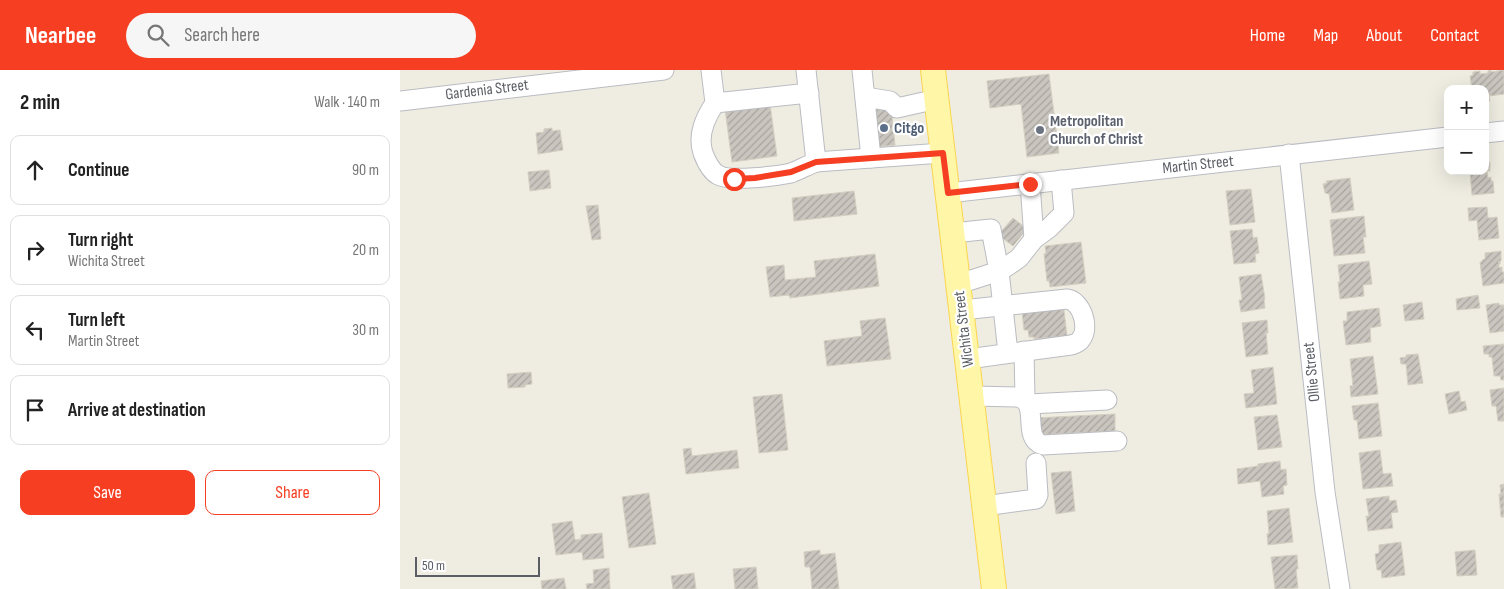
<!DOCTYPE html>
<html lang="en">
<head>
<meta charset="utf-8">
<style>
	body { margin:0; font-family:"Sofia Sans Condensed",sans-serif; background:#f6f6f6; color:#222 }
	.controls { position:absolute; right:15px; top:15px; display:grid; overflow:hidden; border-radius:10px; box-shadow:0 5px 20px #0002 }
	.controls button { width:45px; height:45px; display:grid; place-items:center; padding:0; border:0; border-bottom:1px solid #e0e0e0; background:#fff; color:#222; font:25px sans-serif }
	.scale { position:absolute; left:15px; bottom:12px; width:125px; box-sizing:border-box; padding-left:5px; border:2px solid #5b5e64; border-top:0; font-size:14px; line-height:18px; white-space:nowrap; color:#5b5e64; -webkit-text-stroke:4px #fff; paint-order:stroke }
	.stop { position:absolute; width:15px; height:15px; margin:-11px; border:4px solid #f53e22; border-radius:50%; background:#fff }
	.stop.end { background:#f53e22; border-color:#fff; box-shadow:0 1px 5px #0008 }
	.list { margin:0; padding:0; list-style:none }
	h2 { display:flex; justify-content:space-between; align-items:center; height:65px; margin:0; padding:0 20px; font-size:21px }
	h2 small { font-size:16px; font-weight:400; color:#767676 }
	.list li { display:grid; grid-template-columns:32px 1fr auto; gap:15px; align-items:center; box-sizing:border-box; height:70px; margin:0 10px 10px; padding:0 10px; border:1px solid #e0e0e0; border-radius:10px }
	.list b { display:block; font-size:19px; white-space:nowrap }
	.list p { margin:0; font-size:16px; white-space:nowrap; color:#767676 }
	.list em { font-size:16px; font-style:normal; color:#767676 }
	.actions { display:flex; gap:10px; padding:15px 20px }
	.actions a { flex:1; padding:11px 0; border:1px solid #f53e22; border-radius:10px; text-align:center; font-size:18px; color:#f53e22 }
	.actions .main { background:#f53e22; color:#fff }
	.icon { flex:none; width:28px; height:28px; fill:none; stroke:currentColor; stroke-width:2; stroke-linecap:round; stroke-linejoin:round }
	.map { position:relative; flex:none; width:1104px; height:519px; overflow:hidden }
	header { display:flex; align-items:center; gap:30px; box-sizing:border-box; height:70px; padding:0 25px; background:#f53e22; color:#fff }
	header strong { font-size:24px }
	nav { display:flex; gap:28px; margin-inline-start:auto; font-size:18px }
	.search { width:350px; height:45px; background:#f6f6f6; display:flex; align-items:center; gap:12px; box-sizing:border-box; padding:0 18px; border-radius:28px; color:#767676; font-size:19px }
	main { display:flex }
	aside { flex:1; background:#fff }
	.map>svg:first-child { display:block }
	.building { fill:url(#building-hatch); stroke:#d4cfc0 }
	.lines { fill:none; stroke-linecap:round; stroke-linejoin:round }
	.minor-casing { stroke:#babcc2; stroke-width:21 }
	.major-casing { stroke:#fbd54f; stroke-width:26 }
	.minor { stroke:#fff; stroke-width:19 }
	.major { stroke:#fff6a7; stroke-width:24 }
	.route { stroke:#f53e22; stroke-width:6 }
	.service-dot { fill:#5c6f8a; stroke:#fff; stroke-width:2 }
	.worship-dot { fill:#6b7280; stroke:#fff; stroke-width:2 }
	.labels { text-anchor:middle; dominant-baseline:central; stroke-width:4.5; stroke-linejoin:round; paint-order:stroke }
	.street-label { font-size:16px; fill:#5b5e64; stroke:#fff }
	.worship-label { font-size:16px; font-weight:bold; fill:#5b616d; stroke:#fff; text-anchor:start }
	.service-label { font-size:16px; font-weight:bold; fill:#4e5e75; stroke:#fff; text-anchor:start }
</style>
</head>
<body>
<header>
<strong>Nearbee</strong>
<div class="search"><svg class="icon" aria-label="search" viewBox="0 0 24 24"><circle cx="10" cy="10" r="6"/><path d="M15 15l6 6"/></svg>Search here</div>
<nav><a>Home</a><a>Map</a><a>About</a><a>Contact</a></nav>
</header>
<main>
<aside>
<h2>2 min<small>Walk · 140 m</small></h2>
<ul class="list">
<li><svg class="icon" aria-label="ahead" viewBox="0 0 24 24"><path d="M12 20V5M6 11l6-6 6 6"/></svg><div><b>Continue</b></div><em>90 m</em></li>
<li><svg class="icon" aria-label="right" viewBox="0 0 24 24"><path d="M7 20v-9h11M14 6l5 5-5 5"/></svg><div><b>Turn right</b><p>Wichita Street</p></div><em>20 m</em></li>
<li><svg class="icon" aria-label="left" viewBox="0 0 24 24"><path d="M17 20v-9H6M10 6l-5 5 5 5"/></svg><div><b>Turn left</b><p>Martin Street</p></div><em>30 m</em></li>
<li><svg class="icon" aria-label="arrive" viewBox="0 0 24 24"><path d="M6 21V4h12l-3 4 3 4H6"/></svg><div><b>Arrive at destination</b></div></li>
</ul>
<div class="actions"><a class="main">Save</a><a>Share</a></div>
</aside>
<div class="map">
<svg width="1104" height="519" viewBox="0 0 1104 519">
	<defs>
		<pattern id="building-hatch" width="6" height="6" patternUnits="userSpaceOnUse" patternTransform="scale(1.25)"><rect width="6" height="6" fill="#cac6bf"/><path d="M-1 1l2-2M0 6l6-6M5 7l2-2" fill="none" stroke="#a7a49f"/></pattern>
	</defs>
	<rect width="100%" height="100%" fill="#efede2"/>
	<g class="building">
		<path d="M1091,0V2L1104,0V24L1089,26L1090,31L1085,32V19H1072L1070,6L1073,5V2L1080,1V4L1088,3V1Z"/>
		<path d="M649,4L659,83L627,87L621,34L590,38L587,11Z"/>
		<path d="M370,34L377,86L332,92L325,39Z"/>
		<path d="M491,37L495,75L477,77L472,40Z"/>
		<path d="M152,58V61L160,60L163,80L138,84L136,63L144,62V59Z"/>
		<path d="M1085,92H1090V101H1087L1088,108L1091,107V111H1093L1094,123L1072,125L1070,102L1085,101Z"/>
		<path d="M149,100L151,118L130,121L128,102Z"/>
		<path d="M950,108L954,140L932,143L929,124L925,123L923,114L927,113L926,111Z"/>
		<path d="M851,119L855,152L830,155L826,121Z"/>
		<path d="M454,121L457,144L394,151L392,128Z"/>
		<path d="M198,135L201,169L192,170L186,136Z"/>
		<path d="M1087,137L1088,148L1097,147L1099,168L1079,170L1077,150L1069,151L1068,138Z"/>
		<path d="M964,146L966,167H963L965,183L934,186L930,150Z"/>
		<path d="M613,148L627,159L613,176L598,165Z"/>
		<path d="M852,159L853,168L857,167L859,183L855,184L856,192L834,194L830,161Z"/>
		<path d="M681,172L686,213L650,217L649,211H647L644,184L646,183L645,176Z"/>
		<path d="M1101,181V191L1098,192H1100V194H1099V198L1102,197V202H1104V213L1083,216L1080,192H1082V190L1085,189V183Z"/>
		<path d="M475,184L479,216L390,228L389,225L370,227L366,197L384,195L385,210L416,207L414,191Z"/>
		<path d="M969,191L972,214L963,215L964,226L940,229L938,212H940L938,195Z"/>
		<path d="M861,204L865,229L864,230L865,238L841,242L839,230H842L839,207Z"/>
		<path d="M1078,225L1080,238L1057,240L1056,229Z"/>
		<path d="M663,232L667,266L634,269V267H629L628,260H624L622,243Z"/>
		<path d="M1022,232L1024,249L1005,251L1003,235Z"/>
		<path d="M1099,233V235H1104V261L1090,263L1086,235Z"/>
		<path d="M979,238L981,256L970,258L971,272L946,275L943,251H947V242Z"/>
		<path d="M485,248L491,289L427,296L424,271L462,266L460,251Z"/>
		<path d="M867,250L868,263H866L868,284L846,287L842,253Z"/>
		<path d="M1104,274V310H1101L1100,306H1094L1092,287H1089V284H1084L1083,276Z"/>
		<path d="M1018,284L1023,313L1008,315L1006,294H1001L1000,288L1006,287V285Z"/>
		<path d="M973,286L978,324L951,327L950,316H953L950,289Z"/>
		<path d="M873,297L877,334L846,338L844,324L854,323L851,300Z"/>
		<path d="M131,302L132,314L125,315V317L108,318L107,304Z"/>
		<path d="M1104,318V351H1098L1096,336H1092L1090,320Z"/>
		<path d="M1059,321L1061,332L1065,331L1067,340L1049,344L1045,324Z"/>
		<path d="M382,324L388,380L359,383L353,327Z"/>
		<path d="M978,333L982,366L959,369L957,350H954L952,336Z"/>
		<path d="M715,344V361L635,365V348Z"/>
		<path d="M877,345L882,377L858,380L854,347Z"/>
		<path d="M291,378L292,386L337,380L339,398L286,404L283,379Z"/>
		<path d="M980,380L983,404L991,403L993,416L963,419L959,383Z"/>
		<path d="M880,391L881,400L886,399L887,415L883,416L884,424L862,427L860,411L838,414L837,399L858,396V394Z"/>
		<path d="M671,401L675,441L656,444L651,403Z"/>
		<path d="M1104,414V447H1101L1099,424H1101L1100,415Z"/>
		<path d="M249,423L256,474L229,478L222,427Z"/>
		<path d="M989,426V431L996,430L998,442L991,443L993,458L968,461L966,446H969L966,429Z"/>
		<path d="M889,438L893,472L868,475L867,464L869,463L867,441Z"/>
		<path d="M172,451L175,470L181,469V465L202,463L204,488L183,490L182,482L156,485L152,454Z"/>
		<path d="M1001,472L1005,505L982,508L981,500H977L975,484L979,483V475Z"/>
		<path d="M420,480V485L435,483L439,519H412L410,497H405L404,482Z"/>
		<path d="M1075,480L1077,505L1057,506L1055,482Z"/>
		<path d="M897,485L898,499H896L898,518L875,519L871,487Z"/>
		<path d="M356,497L358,519H335L333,499Z"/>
		<path d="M209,498L210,519H187L186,514L194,513L193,500Z"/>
		<path d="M294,503L296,519H273L271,506Z"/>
		<path d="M164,508L166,519H142L141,511Z"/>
	</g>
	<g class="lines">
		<g class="minor-casing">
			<g id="minor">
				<path d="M311,0L315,33C305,48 297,65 303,83C306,91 311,101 318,105C330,112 377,106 391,103C399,100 408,95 416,92"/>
				<path d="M406,0L416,92L471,88"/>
				<path d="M462,0L471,88L543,83"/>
				<path d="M465,27L490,31L497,38L537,29"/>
				<path d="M0,31L264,0"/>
				<path d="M315,33L409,23"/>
				<path d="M1085,63L1104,61"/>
				<path d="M889,84L925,422L940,519"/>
				<path d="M630,113L634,169"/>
				<path d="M548,123L1048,67"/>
				<path d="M553,163L591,159L599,201L608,283"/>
				<path d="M559,214L599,201L609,195L619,188L634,169L649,158L664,143L661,110"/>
				<path d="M562,240L667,229C682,231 690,258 681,269C679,273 674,274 671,275L568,289"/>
				<path d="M624,281L625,329"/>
				<path d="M572,326L617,327C642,331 620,368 643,375L717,371"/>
				<path d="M629,334L707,330"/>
				<path d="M584,436L636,429L638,425L636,393"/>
			</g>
		</g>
		<g class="major-casing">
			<path id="major" d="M533,0L594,519"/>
		</g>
		<use href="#minor" class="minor"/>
		<use href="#major" class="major"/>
	</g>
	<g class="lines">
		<path class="route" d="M334,109L355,108L391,102L416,92L543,83L548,123L630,114"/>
	</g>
	<circle class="service-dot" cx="484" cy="58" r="5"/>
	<circle class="worship-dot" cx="640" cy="60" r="5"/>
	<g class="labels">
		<g class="street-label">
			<text transform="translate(87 20) rotate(-7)">Gardenia Street</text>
			<text transform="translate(798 95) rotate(-6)">Martin Street</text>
			<text transform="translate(564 259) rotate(-97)">Wichita Street</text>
			<text transform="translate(912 302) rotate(-96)">Ollie Street</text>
		</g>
		<g class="worship-label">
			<text x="650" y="51">Metropolitan<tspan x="650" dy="18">Church of Christ</tspan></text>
		</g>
		<g class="service-label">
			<text x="494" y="58">Citgo</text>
		</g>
	</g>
</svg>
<div class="controls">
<button>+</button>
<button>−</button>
</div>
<div class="scale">50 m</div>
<div class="stop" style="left:334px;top:109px"></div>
<div class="stop end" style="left:630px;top:114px"></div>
</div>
</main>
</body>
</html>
